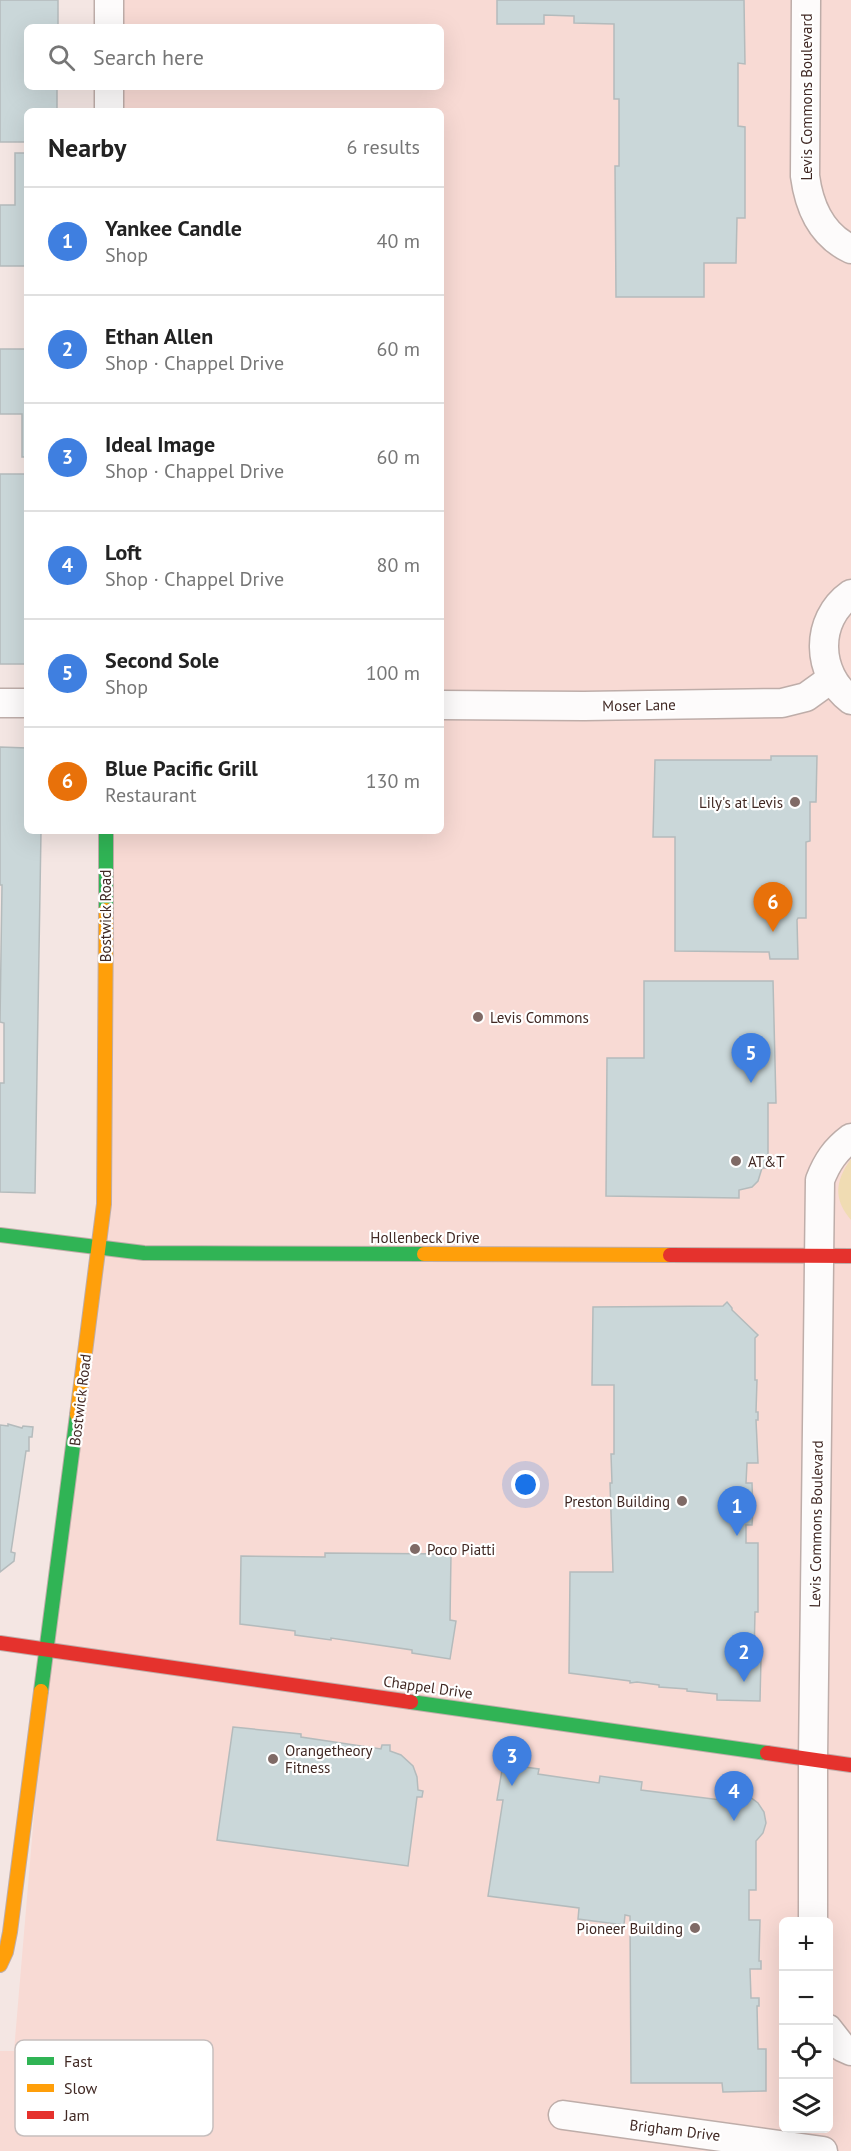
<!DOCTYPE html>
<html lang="en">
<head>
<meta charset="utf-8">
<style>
	body { margin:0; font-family:"PT Sans",sans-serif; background:#f6f6f6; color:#222 }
	.controls { position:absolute; right:18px; bottom:18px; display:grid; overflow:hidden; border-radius:9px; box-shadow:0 6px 24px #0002 }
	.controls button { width:54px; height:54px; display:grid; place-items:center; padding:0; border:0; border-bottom:2px solid #e0e0e0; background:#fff; color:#222; font:30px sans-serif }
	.you { position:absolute; left:526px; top:1485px; width:21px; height:21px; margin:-15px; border:4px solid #fff; border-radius:50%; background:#1a73e8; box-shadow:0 0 0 9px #1a73e833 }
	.badge { display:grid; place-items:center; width:39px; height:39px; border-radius:50%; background:#7f6a66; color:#fff; font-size:20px; font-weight:700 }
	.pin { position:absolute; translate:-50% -50px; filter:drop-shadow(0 2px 3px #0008) }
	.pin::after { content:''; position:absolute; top:32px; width:21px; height:18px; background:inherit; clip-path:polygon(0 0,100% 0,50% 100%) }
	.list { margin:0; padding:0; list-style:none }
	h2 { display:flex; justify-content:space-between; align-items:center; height:78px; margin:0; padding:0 24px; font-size:26px }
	h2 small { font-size:20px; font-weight:400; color:#767676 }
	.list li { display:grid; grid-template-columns:39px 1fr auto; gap:18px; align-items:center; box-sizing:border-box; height:108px; padding:0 24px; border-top:2px solid #e0e0e0 }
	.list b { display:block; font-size:22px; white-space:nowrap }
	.list p { margin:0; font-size:20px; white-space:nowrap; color:#767676 }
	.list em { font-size:20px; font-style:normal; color:#767676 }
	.icon { flex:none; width:33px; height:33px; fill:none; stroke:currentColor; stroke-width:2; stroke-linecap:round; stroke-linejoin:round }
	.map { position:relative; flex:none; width:851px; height:2151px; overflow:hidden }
	.search { position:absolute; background:#fff; box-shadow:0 6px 24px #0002; left:24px; top:24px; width:420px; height:66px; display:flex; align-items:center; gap:15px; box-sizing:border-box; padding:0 21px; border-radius:9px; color:#767676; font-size:22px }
	.panel { position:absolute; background:#fff; box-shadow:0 6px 24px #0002; left:24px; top:108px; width:420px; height:726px; border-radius:9px }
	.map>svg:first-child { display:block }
	.built { fill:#f8dad4; fill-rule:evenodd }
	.green { fill:#f0dcb3 }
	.building { fill:#cad7d9; stroke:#b4bbbc; stroke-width:1.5 }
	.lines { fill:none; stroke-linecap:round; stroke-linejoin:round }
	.street-casing { stroke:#beada9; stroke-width:31 }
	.fast-casing { stroke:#beada9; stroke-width:16 }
	.slow-casing { stroke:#beada9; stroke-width:16 }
	.jam-casing { stroke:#beada9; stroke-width:16 }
	.street { stroke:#fdfbfb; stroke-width:28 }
	.fast { stroke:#30b455; stroke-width:14 }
	.slow { stroke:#ff9f0a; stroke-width:14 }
	.jam { stroke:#e5322d; stroke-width:14 }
	.poi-dot { fill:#7f6a66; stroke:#fff; stroke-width:2 }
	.labels { text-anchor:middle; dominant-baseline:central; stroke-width:4.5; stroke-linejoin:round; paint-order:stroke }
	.street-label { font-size:15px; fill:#402823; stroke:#fff }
	.poi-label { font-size:15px; fill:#402823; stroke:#fff; text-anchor:start }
	.key { fill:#fff; stroke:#c6bebd; stroke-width:1.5 }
	.key-label { font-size:16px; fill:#402823 }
</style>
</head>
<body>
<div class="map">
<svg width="851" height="2151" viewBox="0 0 851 2151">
	<rect width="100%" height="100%" fill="#f4e6e3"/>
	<path class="built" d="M109,0H851V2151H0V2051H14L48,1650L96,1279L106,831H441V111H109V87H441V27H109ZM784,1922H828V2128H784Z"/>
	<path class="green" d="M851,1159V1220C833,1199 835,1181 851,1159Z"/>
	<g class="building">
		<path d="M0,0H58V27H27V87H57V111H27V142H0Z"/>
		<path d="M497,0H744L745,64L738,63V126L745,127V218H737L736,263H704V297H616L615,166H619V99H614V24L574,23V16L544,15V24H497Z"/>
		<path d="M15,153H27V266H0V205H15Z"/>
		<path d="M0,349H27V457H22V414H0Z"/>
		<rect x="0" y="474" width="27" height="190"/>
		<path d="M0,747L27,748V831H41L35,1193L0,1192V1083H4V1023L0,1022L2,885H0Z"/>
		<path d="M771,756H817L816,802H810V841L806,842V918H798L797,920L798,959H770L769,952L675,951V837H653L655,760H771Z"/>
		<path d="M644,981H773L776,1103H768V1168H762L758,1181L752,1187L739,1190V1198L606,1196L607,1058H644Z"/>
		<path d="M727,1302L732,1308V1310L758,1335L755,1338V1380H757L756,1412H758V1420H756L758,1463H747L746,1483H752L753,1510L752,1525H746V1543H758V1612H755L754,1658H761L760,1701L717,1700V1694L687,1691V1689L659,1687V1685L637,1682L630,1683V1681L569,1673L570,1572H613L610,1483H612L611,1454H614V1385H592L593,1307L723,1306Z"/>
		<path d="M8,1424L22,1428L23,1426L33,1427L32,1437H29V1451H26L11,1552L15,1553L14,1561L0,1572V1425L8,1426Z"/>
		<path d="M325,1553L451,1554L450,1620L456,1621L450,1659L412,1653V1650L331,1638V1640L295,1635V1631L240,1624L241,1556L325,1557Z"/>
		<path d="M233,1727L301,1734V1737L381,1749L382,1745H390V1751L401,1755L413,1766L417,1777L418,1790L423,1791L422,1797H417L408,1866L217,1840Z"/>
		<path d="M503,1764L539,1769L538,1774L599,1783L600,1776L642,1782L641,1790L721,1800L729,1796L738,1795L750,1797L758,1803L764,1812L766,1823L763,1833L756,1841V1890H749V1920H760L759,1961H761V1969H750L751,1998H759V2006H757L758,2049H766V2091L723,2092L722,2083H631L630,1916L625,1915L624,1925L578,1919L579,1908L488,1896L503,1800H497Z"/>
	</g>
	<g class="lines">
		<g class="street-casing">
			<g id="street">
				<path d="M806,0L805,176C809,206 821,235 851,249"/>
				<path d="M109,27V0"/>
				<path d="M109,111V87"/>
				<path d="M851,594C814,620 816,674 851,700"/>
				<path d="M0,703H27"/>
				<path d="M441,705L584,706L782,703L806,697L831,679"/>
				<path d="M813,1922V1759L820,1180C827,1162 835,1150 851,1138"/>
				<path d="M828,2029L842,2047L851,2051"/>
				<path d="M563,2115L823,2151"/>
			</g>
		</g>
		<g class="fast-casing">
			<g id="fast">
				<path d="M106,910V831"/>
				<path d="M0,1235L144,1253L424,1254"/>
				<path d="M41,1691L77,1415"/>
				<path d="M411,1702L767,1753"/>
			</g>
		</g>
		<g class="slow-casing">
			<g id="slow">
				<path d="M424,1254L670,1255"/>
				<path d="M77,1415L104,1204L106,910"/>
				<path d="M0,1965L6,1952L10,1932L41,1691"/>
			</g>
		</g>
		<g class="jam-casing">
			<g id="jam">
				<path d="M670,1255L851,1256"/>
				<path d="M0,1643L411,1702"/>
				<path d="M767,1753L851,1765"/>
			</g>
		</g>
		<use href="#street" class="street"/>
		<use href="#fast" class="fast"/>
		<use href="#slow" class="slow"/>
		<use href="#jam" class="jam"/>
	</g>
	<g class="poi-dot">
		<circle cx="795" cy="802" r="6"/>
		<circle cx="478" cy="1017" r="6"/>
		<circle cx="736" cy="1161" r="6"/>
		<circle cx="682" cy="1501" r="6"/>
		<circle cx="415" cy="1549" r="6"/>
		<circle cx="273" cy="1759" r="6"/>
		<circle cx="695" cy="1928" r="6"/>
	</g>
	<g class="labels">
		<g class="street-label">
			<text transform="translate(806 97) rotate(-90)">Levis Commons Boulevard</text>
			<text transform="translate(639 705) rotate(-1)">Moser Lane</text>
			<text transform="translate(105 916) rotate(-90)">Bostwick Road</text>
			<text x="425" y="1237">Hollenbeck Drive</text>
			<text transform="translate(80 1400) rotate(-83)">Bostwick Road</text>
			<text transform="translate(816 1524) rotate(-89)">Levis Commons Boulevard</text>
			<text transform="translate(428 1687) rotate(8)">Chappel Drive</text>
			<text transform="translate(675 2130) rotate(7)">Brigham Drive</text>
		</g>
		<g class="poi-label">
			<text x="783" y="802" text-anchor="end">Lily's at Levis</text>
			<text x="490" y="1017">Levis Commons</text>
			<text x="748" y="1161">AT&amp;T</text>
			<text x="670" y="1501" text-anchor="end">Preston Building</text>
			<text x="427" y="1549">Poco Piatti</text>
			<text x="285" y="1750">Orangetheory<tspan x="285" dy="17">Fitness</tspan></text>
			<text x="683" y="1928" text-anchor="end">Pioneer Building</text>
		</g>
	</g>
	<rect x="15" y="2040" width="198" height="96" rx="9" class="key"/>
	<rect x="27" y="2057" width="27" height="8" fill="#30b455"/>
	<rect x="27" y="2084" width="27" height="8" fill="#ff9f0a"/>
	<rect x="27" y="2111" width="27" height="8" fill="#e5322d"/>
	<g class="key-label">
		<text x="64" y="2067">Fast</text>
		<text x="64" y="2094">Slow</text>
		<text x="64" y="2121">Jam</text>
	</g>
</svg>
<div class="controls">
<button>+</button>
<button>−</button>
<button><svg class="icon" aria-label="locate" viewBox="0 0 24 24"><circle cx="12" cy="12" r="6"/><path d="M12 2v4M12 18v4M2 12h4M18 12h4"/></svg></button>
<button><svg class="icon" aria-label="layers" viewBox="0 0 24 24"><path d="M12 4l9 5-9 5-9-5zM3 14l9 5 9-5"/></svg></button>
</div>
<div class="you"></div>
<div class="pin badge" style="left:737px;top:1536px;background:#3f7fe0">1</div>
<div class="pin badge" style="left:744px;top:1682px;background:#3f7fe0">2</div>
<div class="pin badge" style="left:512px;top:1786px;background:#3f7fe0">3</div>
<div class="pin badge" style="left:734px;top:1821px;background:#3f7fe0">4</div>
<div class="pin badge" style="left:751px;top:1083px;background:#3f7fe0">5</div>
<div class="pin badge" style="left:773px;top:932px;background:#e8710a">6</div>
<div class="search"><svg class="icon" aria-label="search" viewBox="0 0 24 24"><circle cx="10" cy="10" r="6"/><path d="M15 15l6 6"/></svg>Search here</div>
<section class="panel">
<h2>Nearby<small>6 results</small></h2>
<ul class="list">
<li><span class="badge" style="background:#3f7fe0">1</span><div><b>Yankee Candle</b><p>Shop</p></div><em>40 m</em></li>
<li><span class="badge" style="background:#3f7fe0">2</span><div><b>Ethan Allen</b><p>Shop · Chappel Drive</p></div><em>60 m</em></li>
<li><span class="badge" style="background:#3f7fe0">3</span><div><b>Ideal Image</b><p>Shop · Chappel Drive</p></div><em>60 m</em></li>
<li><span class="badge" style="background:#3f7fe0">4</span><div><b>Loft</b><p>Shop · Chappel Drive</p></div><em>80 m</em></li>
<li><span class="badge" style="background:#3f7fe0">5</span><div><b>Second Sole</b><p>Shop</p></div><em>100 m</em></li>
<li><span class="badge" style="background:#e8710a">6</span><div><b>Blue Pacific Grill</b><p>Restaurant</p></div><em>130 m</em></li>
</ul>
</section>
</div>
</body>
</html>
